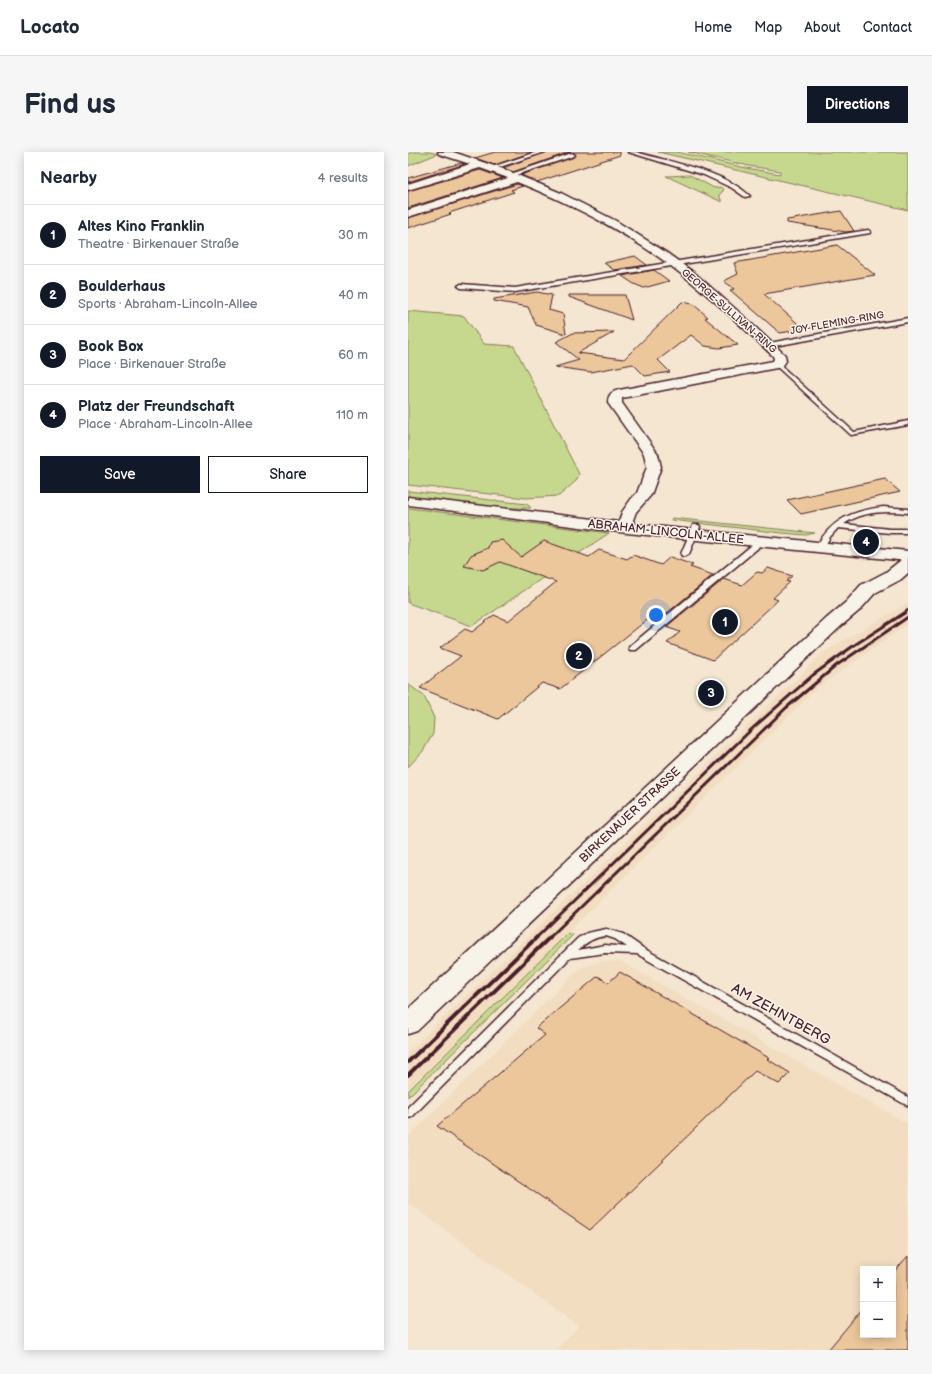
<!DOCTYPE html>
<html lang="en">
<head>
<meta charset="utf-8">
<style>
	body { margin:0; font-family:"Balsamiq Sans",sans-serif; background:#f6f6f7; color:#1f2937 }
	.controls { position:absolute; right:12px; bottom:12px; display:grid; overflow:hidden; border-radius:0px; box-shadow:0 2px 10px #0003 }
	.controls button { width:36px; height:36px; display:grid; place-items:center; padding:0; border:0; border-bottom:1px solid #e0e1e3; background:#fff; color:#1f2937; font:20px sans-serif }
	.you { position:absolute; left:248px; top:463px; width:14px; height:14px; margin:-10px; border:3px solid #fff; border-radius:50%; background:#1a73e8; box-shadow:0 0 0 6px #1a73e833 }
	.badge { display:grid; place-items:center; width:26px; height:26px; border-radius:50%; background:#111827; color:#fff; font-size:13px; font-weight:700 }
	.pin { position:absolute; translate:-50% -50%; border:2px solid #fff; box-shadow:0 1px 4px #0006 }
	.list { margin:0; padding:0; list-style:none }
	h2 { display:flex; justify-content:space-between; align-items:center; height:52px; margin:0; padding:0 16px; font-size:17px }
	h2 small { font-size:13px; font-weight:400; color:#747a83 }
	.list li { display:grid; grid-template-columns:26px 1fr auto; gap:12px; align-items:center; box-sizing:border-box; height:60px; padding:0 16px; border-top:1px solid #e0e1e3 }
	.list b { display:block; font-size:15px; white-space:nowrap }
	.list p { margin:0; font-size:13px; white-space:nowrap; color:#747a83 }
	.list em { font-size:13px; font-style:normal; color:#747a83 }
	.actions { display:flex; gap:8px; padding:12px 16px }
	.actions a { flex:1; padding:9px 0; border:1px solid #111827; border-radius:0px; text-align:center; font-size:14px; color:#111827 }
	.actions .main { background:#111827; color:#fff }
	.map { position:relative; flex:none; width:500px; height:1198px; overflow:hidden; border-radius:0px }
	header { display:flex; align-items:center; gap:24px; box-sizing:border-box; height:56px; padding:0 20px; background:#fff; border-bottom:1px solid #e0e1e3 }
	header strong { font-size:19px }
	nav { display:flex; gap:22px; margin-inline-start:auto; font-size:14px }
	.intro { display:flex; align-items:center; justify-content:space-between; box-sizing:border-box; height:96px; padding:0 24px }
	h1 { margin:0; font-size:28px }
	.button { padding:10px 18px; border-radius:0px; background:#111827; color:#fff; font-size:14px; font-weight:700 }
	main { display:flex; gap:24px; padding:0 24px }
	aside { flex:1; background:#fff; border-radius:0px; box-shadow:0 2px 10px #0003 }
	.map>svg:first-child { display:block }
	.built { fill:#f2ddc1; fill-rule:evenodd }
	.green { fill:#c5d88d; stroke:#887c5c }
	.building { fill:#ecc79c; stroke:#4a1f2b }
	.lines { fill:none; stroke-linecap:round; stroke-linejoin:round }
	.lane-casing { stroke:#4a1f2b; stroke-width:3 }
	.street-casing { stroke:#4a1f2b; stroke-width:3 }
	.secondary-casing { stroke:#4a1f2b; stroke-width:3 }
	.lane { fill:#f7f3e8; fill-rule:evenodd }
	.street { fill:#f7f3e8; fill-rule:evenodd }
	.secondary { fill:#f7f3e8; fill-rule:evenodd }
	.rail-far2 { stroke:#4a1f2b; stroke-width:2.5 }
	.rail-far1 { stroke:#4a1f2b; stroke-width:3 }
	.rail { stroke:#4a1f2b; stroke-width:4 }
	.labels { text-anchor:middle; dominant-baseline:central; stroke-width:3; stroke-linejoin:round; paint-order:stroke }
	.far-street-label { font-size:10px; fill:#4a1f2b; stroke:#f7f3e8 }
	.street-label { font-size:12px; fill:#4a1f2b; stroke:#f7f3e8 }
	.near-street-label { font-size:14px; fill:#4a1f2b; stroke:#f7f3e8 }
</style>
</head>
<body>
<header>
<strong>Locato</strong>
<nav><a>Home</a><a>Map</a><a>About</a><a>Contact</a></nav>
</header>
<div class="intro"><h1>Find us</h1><a class="button">Directions</a></div>
<main>
<aside>
<h2>Nearby<small>4 results</small></h2>
<ul class="list">
<li><span class="badge">1</span><div><b>Altes Kino Franklin</b><p>Theatre · Birkenauer Straße</p></div><em>30 m</em></li>
<li><span class="badge">2</span><div><b>Boulderhaus</b><p>Sports · Abraham-Lincoln-Allee</p></div><em>40 m</em></li>
<li><span class="badge">3</span><div><b>Book Box</b><p>Place · Birkenauer Straße</p></div><em>60 m</em></li>
<li><span class="badge">4</span><div><b>Platz der Freundschaft</b><p>Place · Abraham-Lincoln-Allee</p></div><em>110 m</em></li>
</ul>
<div class="actions"><a class="main">Save</a><a>Share</a></div>
</aside>
<div class="map">
<svg width="500" height="1198" viewBox="0 0 500 1198">
	<rect width="100%" height="100%" fill="#f4e6d1"/>
	<filter id="ink" filterUnits="userSpaceOnUse"><feTurbulence type="fractalNoise" baseFrequency=".025" numOctaves="2"/><feDisplacementMap in="SourceGraphic" scale="8" xChannelSelector="R" yChannelSelector="G"/><feConvolveMatrix kernelMatrix="1 2 1 2 8 2 1 2 1" color-interpolation-filters="sRGB"/></filter>
	<g filter="url(#ink)">
		<g class="built">
			<path d="M500,451V472L409,536L0,937V900L416,500Z"/>
			<path d="M193,809L214,810L500,972V1198H148L171,1174L0,1051V985L171,817ZM455,1117H485V1183H455Z"/>
		</g>
		<g class="green">
			<path d="M5,0H22L29,2L0,14V2Z"/>
			<path d="M250,0H269L338,16L372,22V19L341,14L280,0H500V58Z"/>
			<path d="M282,23L306,36L312,35L316,38L311,43L314,50L258,24Z"/>
			<path d="M0,159L56,164L76,192L106,194L171,322L168,329L151,344L118,346L0,333Z"/>
			<path d="M0,339L119,352L123,356H91L0,345Z"/>
			<path d="M0,356L201,381L64,474L0,451Z"/>
			<path d="M264,366L407,381L398,383L374,381L263,368Z"/>
			<path d="M0,532L16,544L26,566L25,582L15,599L0,615Z"/>
			<path d="M160,781L165,783L0,945V939Z"/>
		</g>
		<g class="building">
			<path d="M87,0H124L87,13L67,6Z"/>
			<path d="M138,0H162L105,20L95,16Z"/>
			<path d="M165,0H212V3L129,30L113,23L166,5L168,3Z"/>
			<path d="M53,11L57,12L0,30V26Z"/>
			<path d="M72,18L95,26L0,56V39Z"/>
			<path d="M109,32L115,34L103,38L106,40L41,61L43,62L0,76V66Z"/>
			<path d="M433,59L446,79L438,80L379,71V68Z"/>
			<path d="M429,93L467,123L356,142L396,177L372,181L322,138L326,137L316,129L330,122L326,111Z"/>
			<path d="M227,104L239,113L206,118L196,111Z"/>
			<path d="M246,118L261,129L236,136L226,132L214,124Z"/>
			<path d="M129,140L144,143L141,158L155,162L158,182L128,173L120,155L86,149V147Z"/>
			<path d="M161,143H217L224,168L161,145Z"/>
			<path d="M274,150L285,152L300,165L297,166L330,193L311,196L297,194L283,183L250,208L262,220L237,224L225,212L183,220L147,215L171,208L148,190L165,181L206,180L170,201L216,207Z"/>
			<path d="M477,327L492,340L393,362L379,348Z"/>
			<path d="M94,388L113,405L136,389L181,405L191,398L219,407L225,403L253,413L262,405L285,413L282,415L305,423L247,471L239,468L152,537L134,531L90,567L12,536L53,504L32,496L57,477L64,480L86,463L100,469L148,430L92,410L75,418L56,414L63,403L80,396L82,390Z"/>
			<path d="M360,416L384,424L378,429L382,430L365,446L370,448L305,508L259,491L272,480L258,475L316,427L334,433L349,420L354,421Z"/>
			<path d="M212,820L361,906L359,907L382,921L371,932L347,919L182,1078L29,974L137,883L128,876L190,824L200,831Z"/>
			<path d="M500,1104V1198H420L455,1156V1183H485V1121Z"/>
		</g>
		<g class="lines">
			<g class="lane-casing">
				<g id="lane">
					<path d="M129,0H137L83,18L78,17Z"/>
					<path d="M220,0H228C264,11 314,18 342,44L337,45L324,36L296,23Z"/>
					<path d="M164,1L167,3L166,4L102,25L97,24Z"/>
					<path d="M460,78L462,79V81L107,140L53,136L50,134L53,132L107,136Z"/>
					<path d="M500,166V170L361,195L358,193L361,191Z"/>
					<path d="M369,210L446,280L500,269V273L443,283L367,213V211Z"/>
					<path d="M475,355L500,357V361C478,359 455,359 436,372L482,377H500V381H482L430,376L422,385L415,397H409L408,395C424,367 444,359 475,355Z"/>
					<path d="M285,373H291L292,375L281,402L277,404H274L273,402Z"/>
					<path d="M346,387H352L353,389L350,396L228,498H222L221,496L222,494L344,393Z"/>
					<path d="M198,777L215,782L235,796L500,945V954L229,802L197,801L162,806L4,965L0,966V955L170,786L179,781ZM198,784L207,787L219,795L197,793L170,798C179,790 186,785 198,784Z"/>
				</g>
			</g>
			<g class="street-casing">
				<path id="street" d="M30,0H45L95,17L153,41L208,69L259,101L289,123L332,161L377,203L378,209L374,215L214,246V251L250,302L253,315L243,343L228,360L225,368L226,372L500,399V409L219,381L0,353V345L211,370L214,360L224,346L229,341L239,315L236,302L200,251C200,243 203,240 211,238L365,209L366,207L365,204C329,170 293,135 252,106C208,75 159,50 109,30L0,65V58L100,26L72,16L0,38V32L62,12L31,2Z"/>
			</g>
			<g class="secondary-casing">
				<path id="secondary" d="M500,406V421L492,428L467,441L452,458L432,475L9,879L0,882V857L418,467L438,450L453,433L478,420L493,408Z"/>
			</g>
			<use href="#lane" class="lane"/>
			<use href="#street" class="street"/>
			<use href="#secondary" class="secondary"/>
			<path class="rail-far2" d="M496,461L500,458"/>
			<g class="rail-far1">
				<path d="M128,786L345,576L405,523L448,492L498,460"/>
				<path d="M141,786L378,556L429,513L500,465"/>
			</g>
			<g class="rail">
				<path d="M0,910L129,785"/>
				<path d="M0,923L142,785"/>
			</g>
		</g>
	</g>
	<g class="labels">
		<g class="far-street-label">
			<text transform="translate(321 159) rotate(41)">GEORGE-SULLIVAN-RING</text>
			<text transform="translate(429 171) rotate(-10)">JOY-FLEMING-RING</text>
		</g>
		<g class="street-label">
			<text transform="translate(258 380) rotate(6)">ABRAHAM-LINCOLN-ALLEE</text>
			<text transform="translate(222 663) rotate(-43)">BIRKENAUER STRASSE</text>
		</g>
		<g class="near-street-label">
			<text transform="translate(373 862) rotate(29)">AM ZEHNTBERG</text>
		</g>
	</g>
</svg>
<div class="controls">
<button>+</button>
<button>−</button>
</div>
<div class="you"></div>
<div class="pin badge" style="left:317px;top:470px">1</div>
<div class="pin badge" style="left:171px;top:504px">2</div>
<div class="pin badge" style="left:303px;top:541px">3</div>
<div class="pin badge" style="left:458px;top:390px">4</div>
</div>
</main>
</body>
</html>
